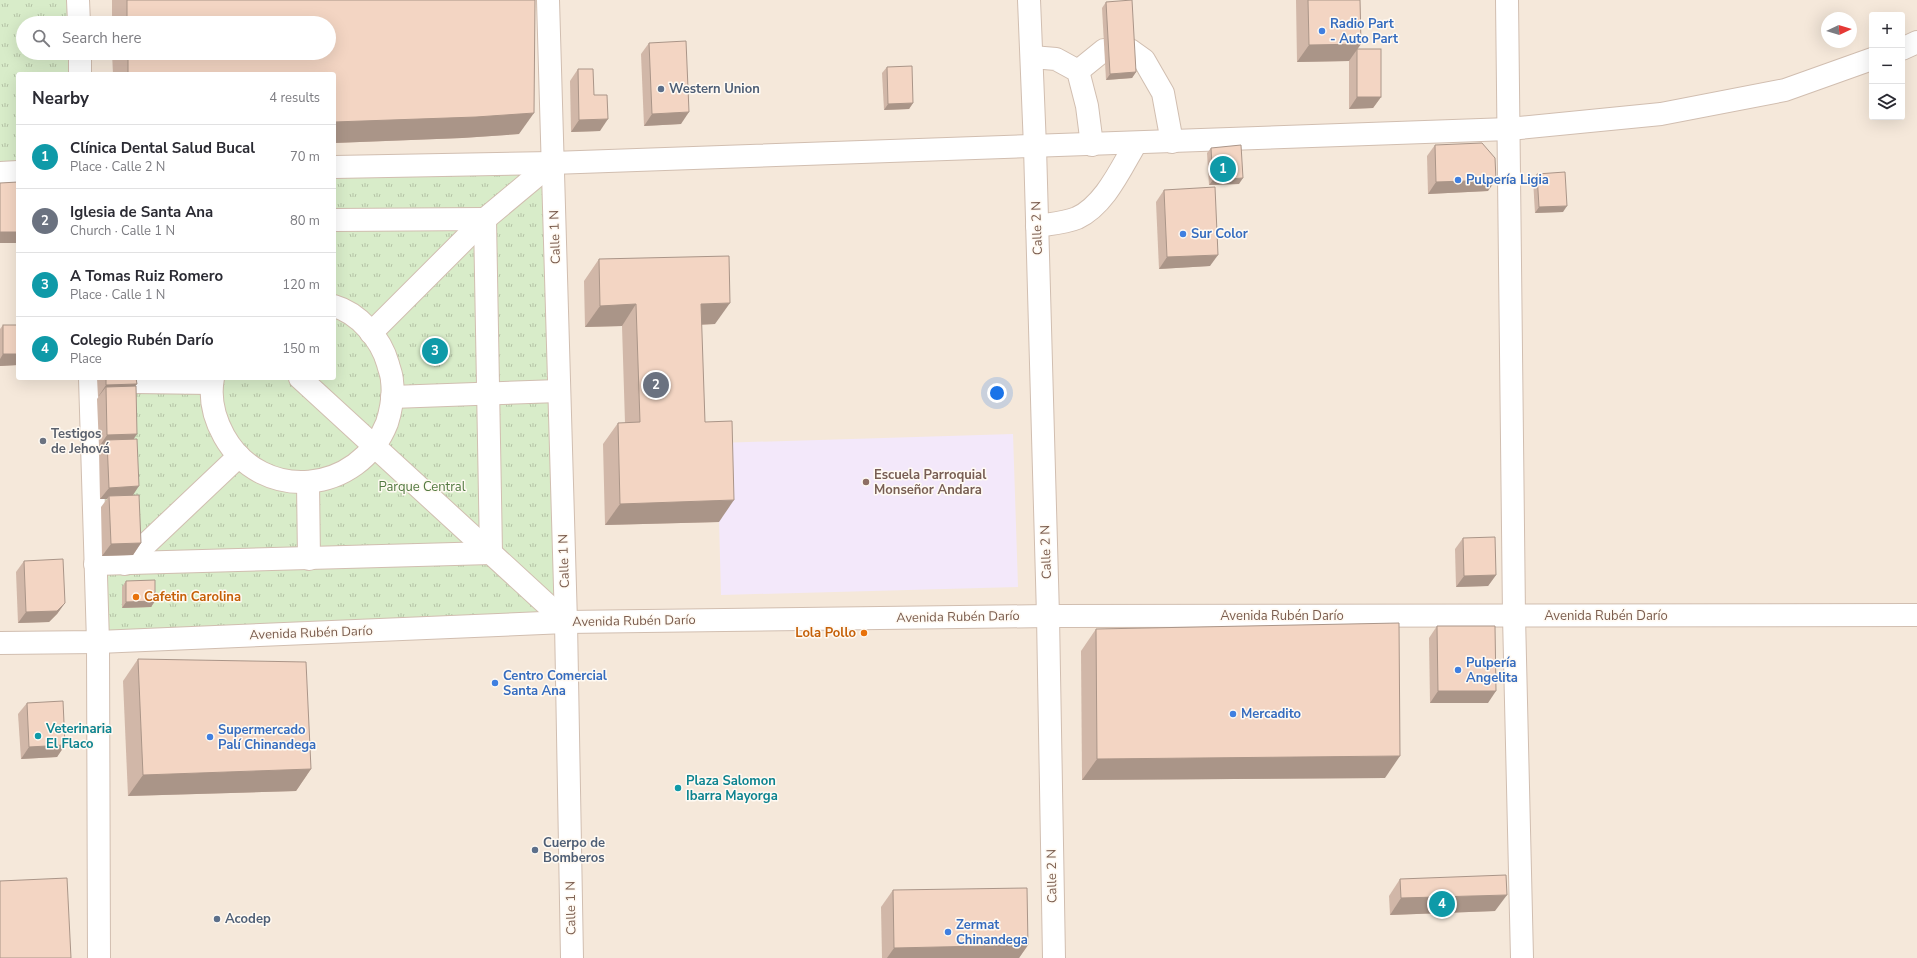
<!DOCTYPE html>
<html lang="en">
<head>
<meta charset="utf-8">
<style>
	body { margin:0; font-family:"Nunito Sans",sans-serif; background:#f7f7f7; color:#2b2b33 }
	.controls { position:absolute; right:12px; top:12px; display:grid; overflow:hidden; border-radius:4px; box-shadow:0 4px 16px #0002 }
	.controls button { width:36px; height:36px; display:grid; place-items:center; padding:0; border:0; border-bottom:1px solid #e1e1e2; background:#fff; color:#2b2b33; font:20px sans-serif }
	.compass { position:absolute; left:1821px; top:12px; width:36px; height:36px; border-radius:50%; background:#fff; box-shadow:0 4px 16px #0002; rotate:86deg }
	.you { position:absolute; left:997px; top:393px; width:14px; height:14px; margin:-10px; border:3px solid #fff; border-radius:50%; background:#1a73e8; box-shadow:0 0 0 6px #1a73e833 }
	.badge { display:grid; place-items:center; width:26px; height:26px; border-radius:50%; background:#e76f51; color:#fff; font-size:13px; font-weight:700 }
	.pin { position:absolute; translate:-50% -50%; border:2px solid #fff; box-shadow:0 1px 4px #0006 }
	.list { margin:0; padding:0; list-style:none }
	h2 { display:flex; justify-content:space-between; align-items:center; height:52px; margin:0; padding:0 16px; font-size:17px }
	h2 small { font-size:13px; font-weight:400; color:#7c7c81 }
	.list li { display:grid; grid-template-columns:26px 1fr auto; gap:12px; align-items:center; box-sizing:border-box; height:64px; padding:0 16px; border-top:1px solid #e1e1e2 }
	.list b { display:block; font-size:15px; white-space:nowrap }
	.list p { margin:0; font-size:13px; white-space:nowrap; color:#7c7c81 }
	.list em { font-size:13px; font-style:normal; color:#7c7c81 }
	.icon { flex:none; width:22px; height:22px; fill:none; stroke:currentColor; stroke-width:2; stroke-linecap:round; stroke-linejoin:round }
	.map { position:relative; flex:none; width:1917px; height:958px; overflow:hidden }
	.search { position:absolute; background:#fff; box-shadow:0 4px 16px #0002; left:16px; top:16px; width:320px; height:44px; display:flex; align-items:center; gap:10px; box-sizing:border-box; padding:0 14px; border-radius:22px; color:#7c7c81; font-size:15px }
	.panel { position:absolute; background:#fff; box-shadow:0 4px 16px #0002; left:16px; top:72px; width:320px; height:308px; border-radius:4px }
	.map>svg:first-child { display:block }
	.residential { fill:#f5e8da; fill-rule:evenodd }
	.education { fill:#f3e8fa }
	.park { fill:url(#park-tufts) }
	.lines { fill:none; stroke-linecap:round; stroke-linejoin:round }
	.minor-casing { stroke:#d1beb0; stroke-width:24 }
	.minor { stroke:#fff; stroke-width:22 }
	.wall { fill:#d1b7a8 }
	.shaded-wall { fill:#aa9588 }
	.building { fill:#f3d5c3; stroke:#aa9588 }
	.shop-dot { fill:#3f7fe0; stroke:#fffaf3; stroke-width:1.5 }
	.service-dot { fill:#5c6f8a; stroke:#fffaf3; stroke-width:1.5 }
	.worship-dot { fill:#6b7280; stroke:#fffaf3; stroke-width:1.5 }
	.education-dot { fill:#8d6e63; stroke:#fffaf3; stroke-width:1.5 }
	.food-dot { fill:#e8710a; stroke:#fffaf3; stroke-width:1.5 }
	.culture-dot { fill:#0f9aa8; stroke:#fffaf3; stroke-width:1.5 }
	.labels { text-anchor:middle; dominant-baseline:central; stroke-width:3; stroke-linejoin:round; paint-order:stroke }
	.shop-label { font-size:13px; font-weight:bold; fill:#366cbe; stroke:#fffaf3; text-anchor:start }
	.service-label { font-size:13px; font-weight:bold; fill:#4e5e75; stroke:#fffaf3; text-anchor:start }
	.street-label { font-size:13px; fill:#7a5c4d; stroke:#fffaf3 }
	.worship-label { font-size:13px; font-weight:bold; fill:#5b616d; stroke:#fffaf3; text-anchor:start }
	.education-label { font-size:13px; font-weight:bold; fill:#785e54; stroke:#fffaf3; text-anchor:start }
	.park-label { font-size:13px; fill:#537a41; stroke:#fffaf3 }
	.food-label { font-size:13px; font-weight:bold; fill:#c56008; stroke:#fffaf3; text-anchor:start }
	.culture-label { font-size:13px; font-weight:bold; fill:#0d838f; stroke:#fffaf3; text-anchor:start }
</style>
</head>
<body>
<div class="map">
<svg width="1917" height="958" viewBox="0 0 1917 958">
	<defs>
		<pattern id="park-tufts" width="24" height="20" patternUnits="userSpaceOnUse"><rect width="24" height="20" fill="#d8ecc9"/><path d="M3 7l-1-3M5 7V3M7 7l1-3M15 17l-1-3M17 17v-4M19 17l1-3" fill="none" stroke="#b4c2a5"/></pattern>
	</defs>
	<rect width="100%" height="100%" fill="#fdf6ec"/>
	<path class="residential" d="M0,0H1917V958H0ZM1872,15H1902V117H1872ZM1827,18H1851V42H1827ZM23,23H329V53H23ZM18,74H334V378H18Z"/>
	<path class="education" d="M1013,434L1018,587L721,595L717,443Z"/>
	<g class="park">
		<path d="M0,0H78L79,23H23V53H80V74H18V172L0,173Z"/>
		<path d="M552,163L566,622L98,642L90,378H334V167Z"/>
	</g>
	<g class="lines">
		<g class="minor-casing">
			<g id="minor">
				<path d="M78,0L79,23"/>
				<path d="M548,0L566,622L572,958"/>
				<path d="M1029,0L1035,147L1048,616L1054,958"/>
				<path d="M1507,0L1514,616L1522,958"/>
				<path d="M1902,49L1917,42"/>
				<path d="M1130,50L1144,60L1163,93L1172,142"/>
				<path d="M80,53V74"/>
				<path d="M1032,57L1056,59L1078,71L1087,106L1092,145"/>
				<path d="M1078,71L1104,50"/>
				<path d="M334,167L552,163L1509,129L1661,114L1785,90L1872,59"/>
				<path d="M0,173L18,172"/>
				<path d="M1037,226C1049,224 1065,223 1077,218C1105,205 1121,168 1136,143"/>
				<path d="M371,333L485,219L552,163"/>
				<path d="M90,378L98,642L99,958"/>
				<path d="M213,378C209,399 214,418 224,436C262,504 359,494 387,423C391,410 394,395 392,381C392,375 389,369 388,364C381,339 359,313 334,306"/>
				<path d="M300,378L566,622"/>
				<path d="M134,382L212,383"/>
				<path d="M392,397L559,391"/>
				<path d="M308,483L309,559"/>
				<path d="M95,564L491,553L485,219L334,220"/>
				<path d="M125,564L239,456"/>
				<path d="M0,643L98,642L566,622L1048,616L1917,615"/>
			</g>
		</g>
		<use href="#minor" class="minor"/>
	</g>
	<g class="wall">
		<path d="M112,0H535L519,134L462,138L334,143V74H113L112,53H329V23H112Z"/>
		<path d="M1296,0H1360L1361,44L1357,49L1381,97L1373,108L1349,109V61L1297,62Z"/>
		<path d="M1106,2L1136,72L1132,78L1106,80L1102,8Z"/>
		<path d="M649,43L681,124L644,126L641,54Z"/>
		<path d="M887,67L913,103L909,109L884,110L882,73Z"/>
		<path d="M578,69L594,95L600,131L571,132L570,81Z"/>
		<path d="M1435,145L1488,191L1428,194L1427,156Z"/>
		<path d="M1211,148L1239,184L1209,185L1207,153Z"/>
		<path d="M1537,174L1563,212L1535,213L1533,180Z"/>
		<path d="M1164,190L1210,266L1159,269L1156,202Z"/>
		<path d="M599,259L715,324L701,325L705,422L719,522L605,525L603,444L618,423H625L622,326L585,327L584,281Z"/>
		<path d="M3,325H18V365L0,366V329Z"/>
		<path d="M97,378H136L135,386L133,495L141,543L133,555L102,556L101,507L107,499H100L99,451L102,447H99L97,399L99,396L98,397Z"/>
		<path d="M1463,538L1496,575L1488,586L1456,587L1455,549Z"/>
		<path d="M24,561L65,603L57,614L49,622L18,623L16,572Z"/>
		<path d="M126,581L155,601L151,607L122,608V587Z"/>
		<path d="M1437,626L1488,703H1430L1429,638Z"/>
		<path d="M1096,629L1385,778L1082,780L1081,651Z"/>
		<path d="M138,659L311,769L296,791L128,796L123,681Z"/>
		<path d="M27,703L65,745L57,757L21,759L18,714Z"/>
		<path d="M1400,879L1495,911L1390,915L1389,896Z"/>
		<path d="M893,890L1028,945L1019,958H882L881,907Z"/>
	</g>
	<g class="shaded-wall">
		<path d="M1361,44L1349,61L1297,62L1309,45Z"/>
		<path d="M1136,72L1132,78L1106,80L1110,74Z"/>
		<path d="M1357,97H1381L1373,108L1349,109Z"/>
		<path d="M913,103L909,109L884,110L888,104Z"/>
		<path d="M689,112L681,124L644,126L652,114Z"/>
		<path d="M534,113L519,134L462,138L334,143V122Z"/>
		<path d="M608,119L600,131L571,132L579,120Z"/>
		<path d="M1243,178L1239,184L1209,185L1213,180Z"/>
		<path d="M1496,180L1488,191L1428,194L1436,182Z"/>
		<path d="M1567,206L1563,212L1535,213L1539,207Z"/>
		<rect x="0" y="232" width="18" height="11"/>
		<path d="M1218,255L1210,266L1159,269L1167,257Z"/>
		<path d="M730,303L715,324L686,325L701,304Z"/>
		<path d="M636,304L622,326L585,327L600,306Z"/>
		<path d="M3,354H18V365L0,366V359Z"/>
		<path d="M137,384L128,395L106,387L99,396L98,397L106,385Z"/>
		<path d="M137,434L129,446L107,440L102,447H99L107,435Z"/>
		<path d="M139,486L131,498L109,496L107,499H100L109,488Z"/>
		<path d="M734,500L719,522L605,525L620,504Z"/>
		<path d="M141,543L133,555L102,556L111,544Z"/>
		<path d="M1496,575L1488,586L1456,587L1464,576Z"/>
		<path d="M155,601L151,607L122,608L126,602Z"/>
		<path d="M65,603L57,614L49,622L18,623L26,612Z"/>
		<path d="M1438,691H1496L1488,703H1430Z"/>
		<path d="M65,745L57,757L21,759L29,747Z"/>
		<path d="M1400,756L1385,778L1082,780L1097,759Z"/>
		<path d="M311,769L296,791L128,796L143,775Z"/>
		<path d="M1507,895L1495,911L1390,915L1401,898Z"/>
		<path d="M1028,945L1019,958H887L894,948Z"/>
	</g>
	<g class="building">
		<path d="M127,0H535L534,113L476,117L334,122V74H128V53H329V23H127Z"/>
		<path d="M1132,0L1136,72L1110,74L1106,2Z"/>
		<path d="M1308,0H1360L1361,44L1309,45Z"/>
		<path d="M686,41L689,112L652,114L649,43Z"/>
		<rect x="1357" y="49" width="24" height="48"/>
		<path d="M912,66L913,103L888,104L887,67Z"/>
		<path d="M578,69H593L594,95H607L608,119L579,120Z"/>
		<path d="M1482,143L1495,158L1496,180L1436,182L1435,145Z"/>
		<path d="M1241,145L1243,178L1213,180L1211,148Z"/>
		<path d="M1565,172L1567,206L1539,207L1537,174Z"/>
		<path d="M18,182V232H0V183Z"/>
		<path d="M1215,187L1218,255L1167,257L1164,190Z"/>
		<path d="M729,256L730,303L701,304L705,422L732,421L734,500L620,504L618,423L640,422L636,304L600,306L599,259Z"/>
		<rect x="3" y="325" width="15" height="29"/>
		<path d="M106,378H136L137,384L106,385Z"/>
		<path d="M136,386L137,434L107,435L106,387Z"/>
		<path d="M137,439L139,486L109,488L107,440Z"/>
		<path d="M139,495L141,543L111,544L109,496Z"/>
		<path d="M1495,537L1496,575L1464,576L1463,538Z"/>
		<path d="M63,559L65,603L57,611L26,612L24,561Z"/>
		<path d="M155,580V601L126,602V581Z"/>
		<path d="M1399,623L1400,756L1097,759L1096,629Z"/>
		<path d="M1437,626H1495L1496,691H1438Z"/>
		<path d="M138,659L306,662L311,769L143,775Z"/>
		<path d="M63,701L65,745L29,747L27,703Z"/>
		<path d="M1506,875L1507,895L1401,898L1400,879Z"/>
		<path d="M67,878L71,958H0V881Z"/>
		<path d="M1027,888L1028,945L894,948L893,890Z"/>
	</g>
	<g class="shop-dot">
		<circle cx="1322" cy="31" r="4"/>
		<circle cx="1458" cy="180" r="4"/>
		<circle cx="1183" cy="234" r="4"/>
		<circle cx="1458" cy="670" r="4"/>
		<circle cx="495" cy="683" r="4"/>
		<circle cx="1233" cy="714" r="4"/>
		<circle cx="210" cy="737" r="4"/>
		<circle cx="948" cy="932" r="4"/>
	</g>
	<g class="service-dot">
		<circle cx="661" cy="89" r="4"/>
		<circle cx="535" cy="850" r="4"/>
		<circle cx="217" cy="919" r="4"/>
	</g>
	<circle class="worship-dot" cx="43" cy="441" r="4"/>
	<circle class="education-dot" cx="866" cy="482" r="4"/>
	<g class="food-dot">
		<circle cx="136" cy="597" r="4"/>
		<circle cx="864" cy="633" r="4"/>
	</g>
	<g class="culture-dot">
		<circle cx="38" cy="736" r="4"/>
		<circle cx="678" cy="788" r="4"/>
	</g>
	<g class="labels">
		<g class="shop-label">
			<text x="1330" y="24">Radio Part<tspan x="1330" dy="15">- Auto Part</tspan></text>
			<text x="1466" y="180">Pulpería Ligia</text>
			<text x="1191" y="234">Sur Color</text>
			<text x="1466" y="663">Pulpería<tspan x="1466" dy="15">Angelita</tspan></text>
			<text x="503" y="676">Centro Comercial<tspan x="503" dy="15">Santa Ana</tspan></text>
			<text x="1241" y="714">Mercadito</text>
			<text x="218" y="730">Supermercado<tspan x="218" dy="15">Palí Chinandega</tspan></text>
			<text x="956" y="925">Zermat<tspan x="956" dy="15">Chinandega</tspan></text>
		</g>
		<g class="service-label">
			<text x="669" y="89">Western Union</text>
			<text x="543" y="843">Cuerpo de<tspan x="543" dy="15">Bomberos</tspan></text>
			<text x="225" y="919">Acodep</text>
		</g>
		<g class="street-label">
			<text transform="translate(1037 228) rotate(-92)">Calle 2 N</text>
			<text transform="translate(555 237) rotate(-92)">Calle 1 N</text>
			<text transform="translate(1046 552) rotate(-92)">Calle 2 N</text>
			<text transform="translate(564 561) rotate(-92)">Calle 1 N</text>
			<text x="1282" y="616">Avenida Rubén Darío</text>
			<text x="1606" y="616">Avenida Rubén Darío</text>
			<text transform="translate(958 617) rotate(-1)">Avenida Rubén Darío</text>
			<text transform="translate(634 621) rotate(-1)">Avenida Rubén Darío</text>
			<text transform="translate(311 633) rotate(-2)">Avenida Rubén Darío</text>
			<text transform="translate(1052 876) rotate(-91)">Calle 2 N</text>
			<text transform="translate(571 908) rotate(-91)">Calle 1 N</text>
		</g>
		<g class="worship-label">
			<text x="51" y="434">Testigos<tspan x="51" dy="15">de Jehová</tspan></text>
		</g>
		<g class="education-label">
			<text x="874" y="475">Escuela Parroquial<tspan x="874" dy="15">Monseñor Andara</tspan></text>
		</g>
		<g class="park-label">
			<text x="422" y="487">Parque Central</text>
		</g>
		<g class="food-label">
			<text x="144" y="597">Cafetin Carolina</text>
			<text x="856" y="633" text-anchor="end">Lola Pollo</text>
		</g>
		<g class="culture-label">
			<text x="46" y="729">Veterinaria<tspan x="46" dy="15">El Flaco</tspan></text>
			<text x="686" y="781">Plaza Salomon<tspan x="686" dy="15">Ibarra Mayorga</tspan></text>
		</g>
	</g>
</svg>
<div class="controls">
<button>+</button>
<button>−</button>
<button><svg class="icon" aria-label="layers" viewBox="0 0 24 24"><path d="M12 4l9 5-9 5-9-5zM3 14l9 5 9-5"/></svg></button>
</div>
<svg class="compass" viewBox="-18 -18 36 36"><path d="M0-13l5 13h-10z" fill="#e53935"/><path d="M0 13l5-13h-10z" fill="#7c7c81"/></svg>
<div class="you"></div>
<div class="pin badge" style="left:1223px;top:169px;background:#0f9aa8">1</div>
<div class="pin badge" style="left:656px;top:385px;background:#6b7280">2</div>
<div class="pin badge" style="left:435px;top:351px;background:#0f9aa8">3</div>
<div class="pin badge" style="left:1442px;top:904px;background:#0f9aa8">4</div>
<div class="search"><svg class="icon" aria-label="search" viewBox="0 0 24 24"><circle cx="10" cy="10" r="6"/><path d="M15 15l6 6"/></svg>Search here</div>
<section class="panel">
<h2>Nearby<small>4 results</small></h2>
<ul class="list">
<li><span class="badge" style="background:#0f9aa8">1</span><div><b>Clínica Dental Salud Bucal</b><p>Place · Calle 2 N</p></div><em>70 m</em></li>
<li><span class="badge" style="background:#6b7280">2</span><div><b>Iglesia de Santa Ana</b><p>Church · Calle 1 N</p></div><em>80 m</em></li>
<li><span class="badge" style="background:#0f9aa8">3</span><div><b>A Tomas Ruiz Romero</b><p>Place · Calle 1 N</p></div><em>120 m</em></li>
<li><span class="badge" style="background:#0f9aa8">4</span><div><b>Colegio Rubén Darío</b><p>Place</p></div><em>150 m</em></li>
</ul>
</section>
</div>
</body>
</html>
